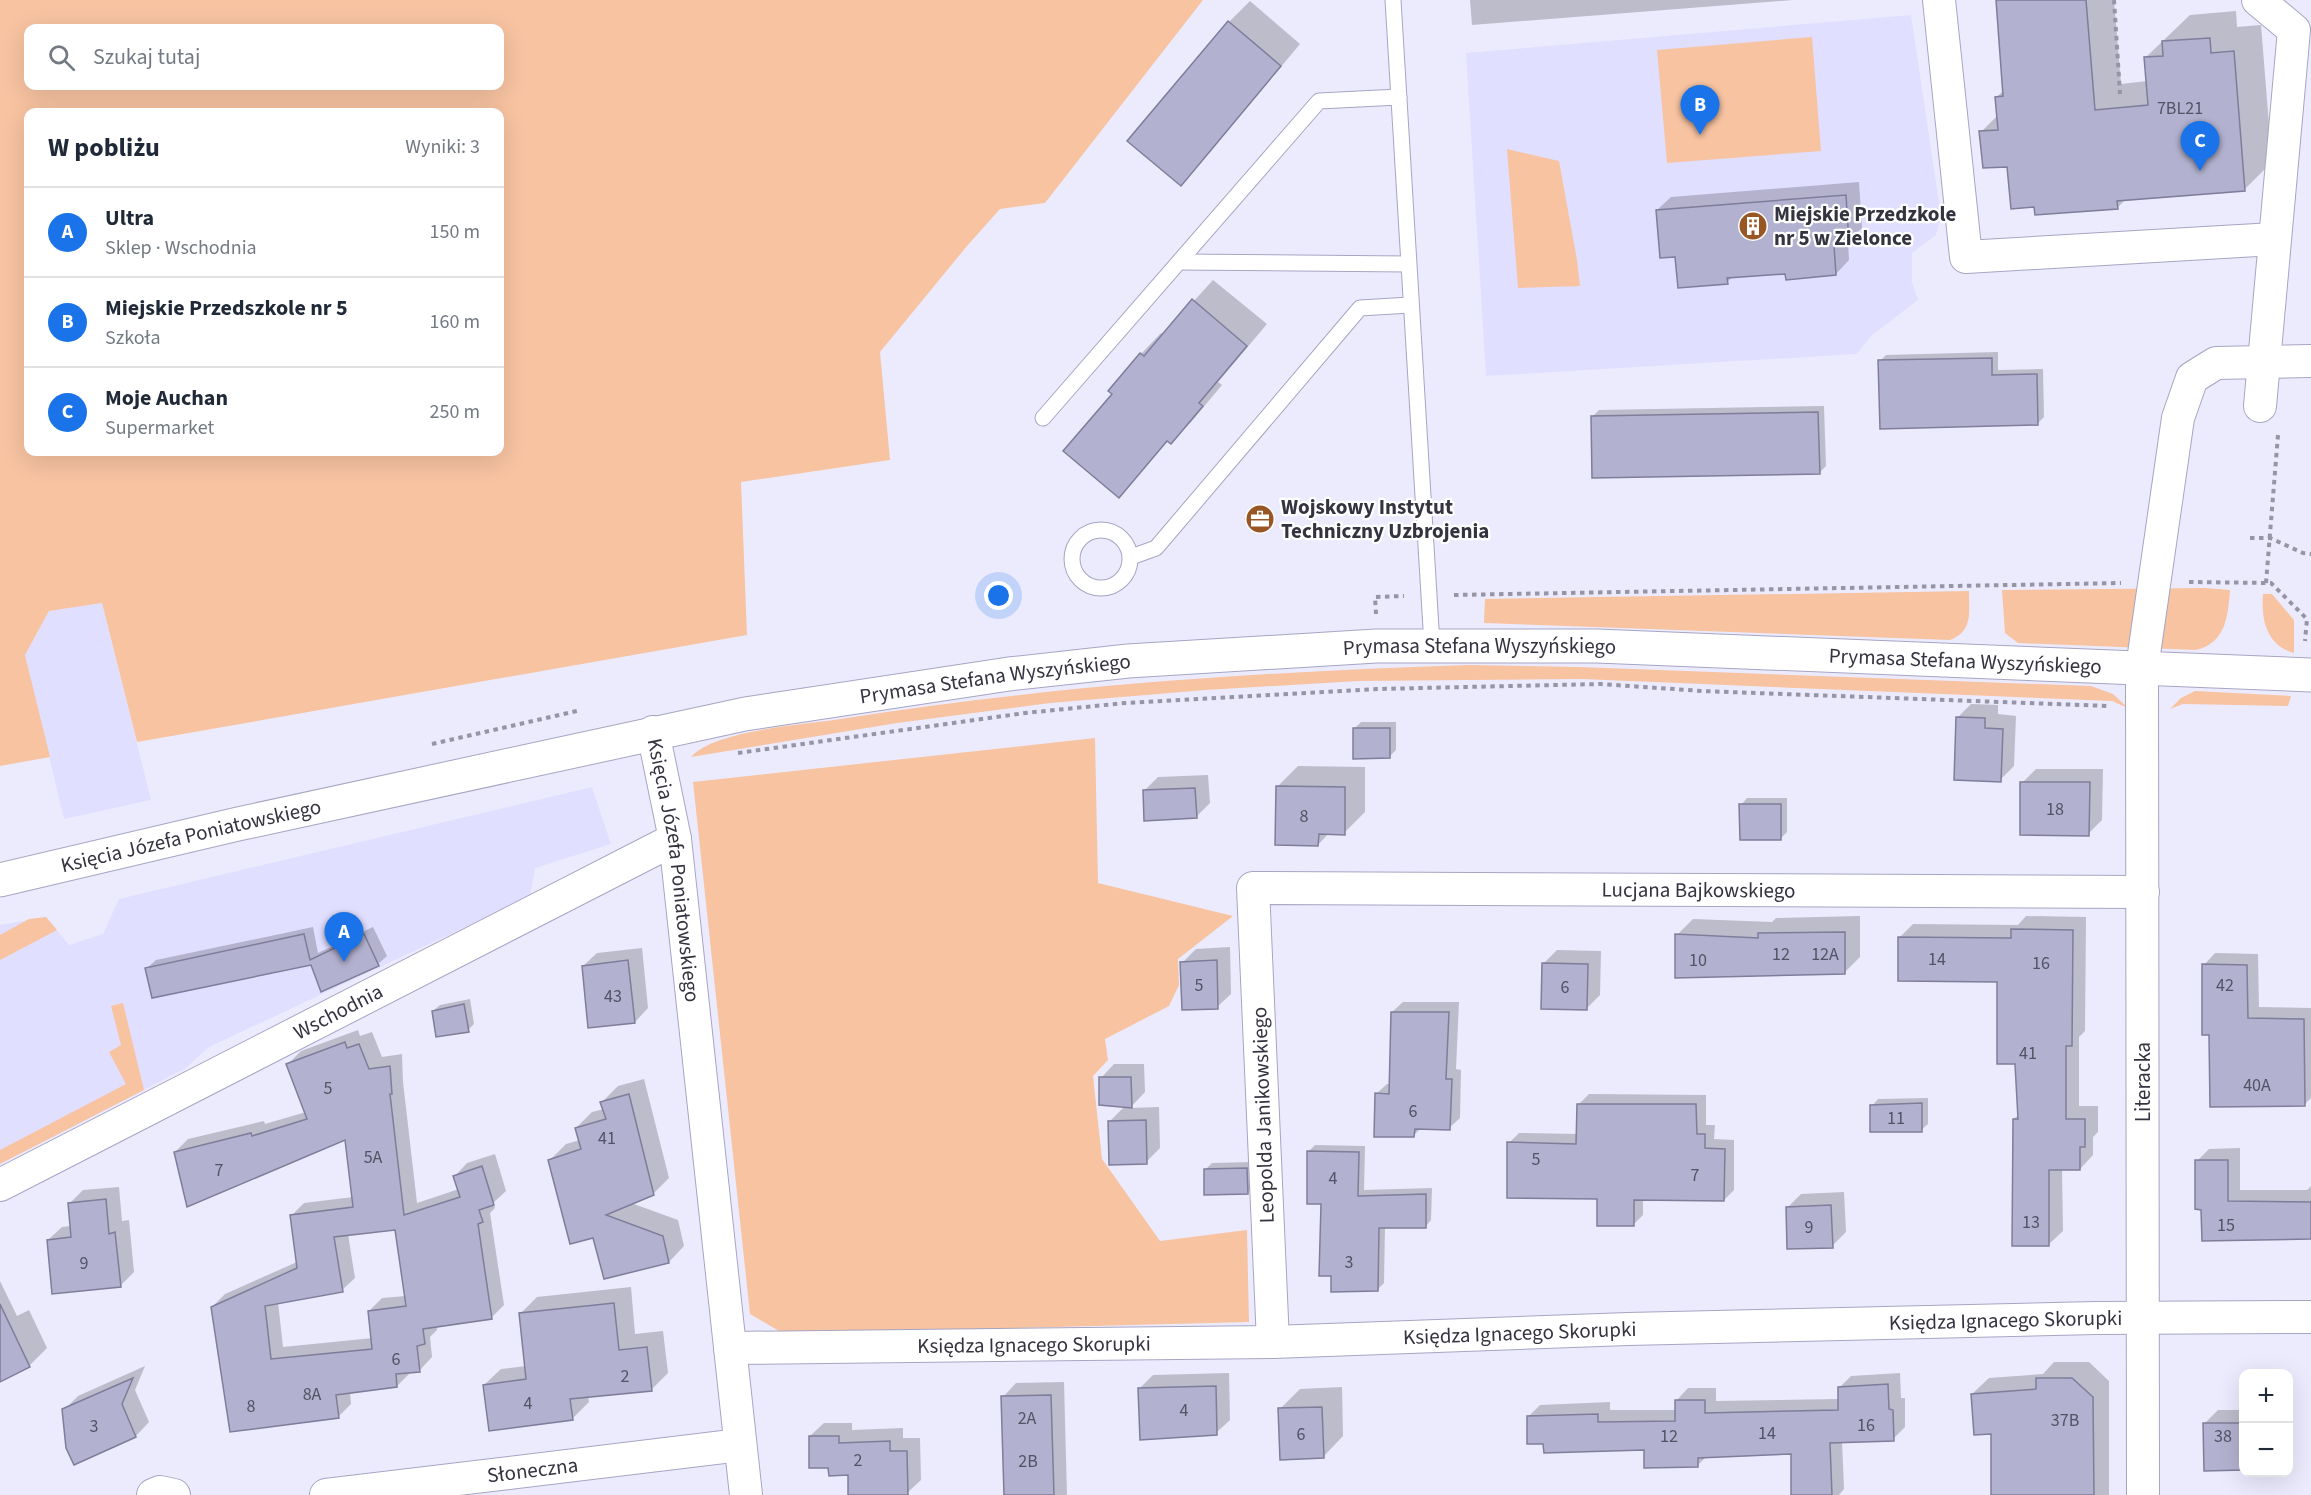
<!DOCTYPE html>
<html lang="pl">
<head>
<meta charset="utf-8">
<style>
	body { margin:0; font-family:"Source Sans 3",sans-serif; background:#f2f2f3; color:#1f2937 }
	.controls { position:absolute; right:18px; bottom:18px; display:grid; overflow:hidden; border-radius:12px; box-shadow:0 6px 24px #0002 }
	.controls button { width:54px; height:54px; display:grid; place-items:center; padding:0; border:0; border-bottom:2px solid #e0e1e3; background:#fff; color:#1f2937; font:30px sans-serif }
	.you { position:absolute; left:999px; top:596px; width:21px; height:21px; margin:-15px; border:4px solid #fff; border-radius:50%; background:#1a73e8; box-shadow:0 0 0 9px #1a73e833 }
	.badge { display:grid; place-items:center; width:39px; height:39px; border-radius:50%; background:#1a73e8; color:#fff; font-size:20px; font-weight:700 }
	.pin { position:absolute; translate:-50% -50px; filter:drop-shadow(0 2px 3px #0008) }
	.pin::after { content:''; position:absolute; top:32px; width:21px; height:18px; background:inherit; clip-path:polygon(0 0,100% 0,50% 100%) }
	.list { margin:0; padding:0; list-style:none }
	h2 { display:flex; justify-content:space-between; align-items:center; height:78px; margin:0; padding:0 24px; font-size:26px }
	h2 small { font-size:20px; font-weight:400; color:#747a83 }
	.list li { display:grid; grid-template-columns:39px 1fr auto; gap:18px; align-items:center; box-sizing:border-box; height:90px; padding:0 24px; border-top:2px solid #e0e1e3 }
	.list b { display:block; font-size:22px; white-space:nowrap }
	.list p { margin:0; font-size:20px; white-space:nowrap; color:#747a83 }
	.list em { font-size:20px; font-style:normal; color:#747a83 }
	.icon { flex:none; width:33px; height:33px; fill:none; stroke:currentColor; stroke-width:2; stroke-linecap:round; stroke-linejoin:round }
	.map { position:relative; flex:none; width:2311px; height:1495px; overflow:hidden }
	.search { position:absolute; background:#fff; box-shadow:0 6px 24px #0002; left:24px; top:24px; width:480px; height:66px; display:flex; align-items:center; gap:15px; box-sizing:border-box; padding:0 21px; border-radius:12px; color:#747a83; font-size:22px }
	.panel { position:absolute; background:#fff; box-shadow:0 6px 24px #0002; left:24px; top:108px; width:480px; height:348px; border-radius:12px }
	.map>svg:first-child { display:block }
	.built { fill:#e1dfff }
	.green { fill:#f7c3a1; fill-rule:evenodd }
	.shadow { fill:#0003; fill-rule:evenodd }
	.building { fill:#b2b1cf; stroke:#7f7d9a; stroke-width:1.5; fill-rule:evenodd }
	.lines { fill:none; stroke-linecap:round; stroke-linejoin:round }
	.service-casing { stroke:#a6a5c3; stroke-width:17 }
	.minor-casing { stroke:#a6a5c3; stroke-width:34 }
	.secondary-casing { stroke:#a6a5c3; stroke-width:35 }
	.path { stroke:#9695a6; stroke-width:4; stroke-dasharray:4.5 4.5; stroke-linecap:butt }
	.service { stroke:#fff; stroke-width:15 }
	.minor { stroke:#fff; stroke-width:32 }
	.secondary { stroke:#fff; stroke-width:33 }
	.labels { text-anchor:middle; dominant-baseline:central; stroke-width:4.5; stroke-linejoin:round; paint-order:stroke }
	.number-label { font-size:18px; fill:#545264 }
	.poi-label { font-size:21px; font-weight:bold; fill:#343340; stroke:#fff; text-anchor:start }
	.street-label { font-size:21px; fill:#343340; stroke:#fff }
</style>
</head>
<body>
<div class="map">
<svg width="2311" height="1495" viewBox="0 0 2311 1495">
	<rect width="100%" height="100%" fill="#ecebfe"/>
	<g class="built">
		<path d="M1911,15L1941,216L1936,235L1912,253V282L1918,300L1871,336L1857,354L1486,376L1466,53Z"/>
		<path d="M102,603L151,800L64,819L25,655L49,611Z"/>
		<path d="M592,787L611,844L535,868L530,897L209,1047L186,1068L0,1164V925L46,917L69,945L103,934L119,899Z"/>
	</g>
	<g class="green">
		<path d="M0,0H1203L1045,203L1000,209L967,246L880,352L890,460L741,482L747,635L137,742L102,603L49,611L25,655L50,757L0,766ZM500,28V86H28V28ZM28,112H500V452H28Z"/>
		<path d="M1812,37L1821,151L1667,163L1657,50Z"/>
		<path d="M1507,149L1559,161L1577,260L1580,286L1518,288Z"/>
		<path d="M2204,588L2230,590C2228,616 2226,643 2196,650L2018,643L2005,633L2002,590Z"/>
		<path d="M1969,591C1969,613 1973,631 1950,640L1484,623L1485,599Z"/>
		<path d="M2263,594H2272L2294,620V653C2266,645 2261,619 2263,594Z"/>
		<path d="M1470,665L1579,667L2091,686L2113,694L2128,708L2112,701L1582,679L1359,681L1206,690L1050,703L897,723L691,757C714,731 798,725 834,720C1047,686 1254,672 1470,665Z"/>
		<path d="M2195,691L2291,696L2288,706L2183,704L2170,709L2181,698Z"/>
		<path d="M1095,738L1098,883L1233,916L1178,959L1179,985L1169,1006L1105,1039L1108,1060L1093,1076L1102,1159L1160,1241L1247,1230L1249,1322L784,1334L750,1314L693,782Z"/>
		<path d="M46,917L57,930L0,960V935L29,919Z"/>
		<path d="M123,1003L144,1090L0,1164V1150L126,1084L109,1052L121,1045L111,1006Z"/>
	</g>
	<g class="shadow">
		<path d="M1470,0H1793L1472,25Z"/>
		<path d="M1997,0H2114L2121,84L2147,81L2145,58L2190,15L2236,11L2237,27L2261,25L2272,162L2245,189L2126,199L2117,208L2036,206L2009,165L1981,132L1998,115L1996,98L2004,90Z"/>
		<path d="M1250,1L1300,44L1201,163L1181,184L1129,141L1229,22Z"/>
		<path d="M1859,182L1862,228L1848,241L1849,260L1836,274L1787,272L1734,276L1727,282L1657,210L1671,197Z"/>
		<path d="M1213,280L1267,324L1218,382L1222,385L1191,422L1171,442L1169,440L1119,496L1114,394L1141,354L1161,333L1163,335Z"/>
		<path d="M1998,352V370L2043,369L2044,417L2037,424L1880,361L1886,355Z"/>
		<path d="M1824,406L1826,466L1819,473L1592,417L1599,410Z"/>
		<path d="M1971,704L1998,705V714L2016,716L2014,766L2000,780L1957,718Z"/>
		<path d="M1361,722H1396V750L1389,757L1355,728Z"/>
		<path d="M1298,766L1365,767V812L1344,833H1329L1318,845L1277,787Z"/>
		<path d="M2036,769H2103L2102,820L2088,834L2022,783Z"/>
		<path d="M1208,775L1210,803L1196,817L1144,791L1158,777Z"/>
		<path d="M1747,798H1787V832L1780,839L1741,805Z"/>
		<path d="M1860,916V957L1844,973L1677,935L1693,919L1772,922L1776,918Z"/>
		<path d="M2026,916L2086,917L2085,1031L2079,1037V1106H2098V1132L2093,1137V1155L2080,1169H2062L2063,1231L2049,1244L2014,1119L2019,1114L2017,1063L1998,980L1899,938L1913,924L2018,925Z"/>
		<path d="M313,927L318,953L373,927L387,956L378,964L312,963L147,968L156,960Z"/>
		<path d="M1230,947L1231,994L1217,1007L1182,963L1196,949Z"/>
		<path d="M642,948L648,1008L635,1022L583,966L597,953Z"/>
		<path d="M1557,950L1601,951L1600,995L1586,1009L1544,963Z"/>
		<path d="M2215,953L2258,954L2259,1007L2311,1008V1098L2304,1105L2211,1034L2204,965Z"/>
		<path d="M470,999L474,1024L468,1030L433,1011L440,1005Z"/>
		<path d="M1403,1002H1459L1456,1069L1461,1070L1460,1118L1449,1128H1421L1414,1135L1376,1094L1387,1084H1390L1392,1012Z"/>
		<path d="M358,1030L360,1036L372,1032L382,1057L402,1054L403,1082L417,1203L459,1189L455,1176L467,1163L495,1154L506,1191L493,1203L495,1208L490,1213L504,1305L491,1318L437,1325V1330L430,1337L432,1357L420,1370L410,1373L397,1386L350,1392L351,1404L338,1417L231,1431L212,1307L225,1294L297,1262L291,1216L304,1203L353,1197L347,1138L175,1152L188,1139L264,1121L265,1124L306,1112L288,1064L301,1051ZM396,1228L406,1296L382,1298L369,1311L373,1338L283,1347L278,1302L342,1290L355,1278L348,1234Z"/>
		<path d="M1114,1064H1144L1145,1092L1130,1108L1159,1107L1160,1148L1146,1162L1110,1121L1125,1106L1101,1078Z"/>
		<path d="M644,1079L669,1178L653,1194L631,1203L678,1220L684,1246L669,1262L594,1236L550,1160L566,1144L580,1140L576,1128L592,1112L604,1109L602,1102L618,1086Z"/>
		<path d="M1589,1094L1706,1095V1125H1715L1714,1139L1734,1140V1190L1724,1200L1643,1198V1215L1633,1225L1599,1198L1509,1143L1519,1133L1578,1134L1579,1104Z"/>
		<path d="M1928,1098V1124L1921,1130L1872,1106L1878,1099Z"/>
		<path d="M1315,1145L1365,1146L1364,1190L1432,1188L1431,1220L1425,1227H1385L1384,1283L1377,1290L1333,1275L1323,1202L1308,1152Z"/>
		<path d="M2240,1148V1190H2307L2311,1186V1238L2203,1208L2197,1161L2209,1149Z"/>
		<path d="M1253,1162L1254,1186L1248,1192L1206,1169L1212,1163Z"/>
		<path d="M119,1187L122,1221L129,1220L134,1272L120,1286L48,1240L62,1227L72,1226L69,1204L83,1190Z"/>
		<path d="M1844,1192L1846,1232L1832,1246L1787,1208L1801,1194Z"/>
		<path d="M0,1281L17,1316L29,1310L47,1348L29,1366L0,1380Z"/>
		<path d="M631,1287L635,1334L663,1331L668,1373L651,1390L588,1396L589,1402L572,1419L484,1385L501,1369L526,1366L520,1314L537,1297Z"/>
		<path d="M2054,1362H2089L2109,1381V1495H1993L1992,1433L1972,1394L1989,1378L2043,1374Z"/>
		<path d="M145,1366L135,1390L149,1422L136,1436L75,1463L64,1410L78,1396Z"/>
		<path d="M1229,1373L1230,1420L1216,1433L1139,1389L1153,1375Z"/>
		<path d="M1900,1373L1901,1398H1905V1427L1893,1439L1842,1441L1844,1489L1839,1495H1793L1792,1453L1707,1456L1697,1466L1645,1448L1545,1442L1528,1417L1540,1405L1610,1402V1410H1676V1401L1688,1388H1716V1401L1839,1399V1388L1851,1376Z"/>
		<path d="M1064,1382L1067,1495H1005L1003,1397L1016,1383Z"/>
		<path d="M1342,1387L1343,1436L1323,1457L1280,1409L1300,1389Z"/>
		<path d="M2218,1410H2244L2243,1469L2204,1424Z"/>
		<path d="M824,1423H852V1430L903,1428V1438H920L921,1480L907,1493L830,1466L810,1436Z"/>
	</g>
	<g class="building">
		<path d="M1996,0H2086L2095,110L2148,105L2144,57L2163,56L2162,41L2210,38L2211,53L2234,51L2245,191L2117,201L2118,209L2035,215L2034,207L2011,209L2007,167L1983,168L1979,131L1998,130L1995,97L2003,96Z"/>
		<path d="M1228,21L1281,66L1181,186L1127,141Z"/>
		<path d="M1846,195L1849,243L1834,245L1836,275L1786,280L1785,274L1727,278L1728,284L1678,288L1675,257L1660,258L1656,210Z"/>
		<path d="M1192,299L1247,346L1199,403L1203,406L1171,444L1167,441L1119,498L1063,451L1112,394L1108,391L1140,353L1144,356Z"/>
		<path d="M1992,358V375L2037,374L2038,425L1880,429L1878,360Z"/>
		<path d="M1818,412L1820,474L1592,478L1591,416Z"/>
		<path d="M1956,717L1985,718V728L2003,729L2001,782L1954,780Z"/>
		<path d="M1353,728H1390V758L1353,759Z"/>
		<path d="M2020,782H2090L2089,836L2020,835Z"/>
		<path d="M1276,786L1345,787V835L1319,834L1318,846L1275,845Z"/>
		<path d="M1195,788L1197,818L1144,821L1143,790Z"/>
		<path d="M1739,804H1781V840H1740Z"/>
		<path d="M2011,929L2073,930L2072,1046H2066V1119H2085V1147H2080V1170H2049V1246H2012L2013,1119H2018L2015,1064H1997V982L1898,981V937L2011,938Z"/>
		<path d="M1845,932V974L1675,978V934L1758,938V933Z"/>
		<path d="M304,934L310,960L364,934L379,966L321,992L311,965L152,998L145,968Z"/>
		<path d="M628,960L635,1023L588,1028L582,966Z"/>
		<path d="M1217,960L1218,1009L1182,1010L1180,962Z"/>
		<path d="M1542,963L1588,964L1587,1010L1541,1009Z"/>
		<path d="M2202,964L2247,965L2248,1018L2304,1019L2305,1106L2210,1107L2209,1035H2202Z"/>
		<path d="M464,1004L469,1032L436,1037L432,1011Z"/>
		<path d="M1391,1012H1449L1446,1079H1452L1450,1130L1415,1129L1414,1137H1374L1375,1093L1389,1094Z"/>
		<path d="M345,1042L347,1048L359,1044L369,1069L390,1066L392,1094H390L404,1215L460,1197L453,1176L482,1166L494,1205L479,1210L483,1222L478,1224L492,1319L423,1329L425,1344L417,1346L420,1372L396,1374L397,1387L336,1395L339,1418L230,1432L211,1307L297,1268L290,1215L353,1207L345,1140L187,1207L174,1152L251,1133L252,1136L307,1119L286,1064ZM395,1230L406,1306L368,1311L372,1349L271,1359L265,1306L343,1292L334,1237Z"/>
		<path d="M1099,1077H1131L1132,1108L1099,1105Z"/>
		<path d="M629,1094L654,1195L606,1215L663,1236L669,1263L604,1279L593,1238L570,1244L548,1160L581,1149L575,1128L606,1119L600,1102Z"/>
		<path d="M1922,1103V1132H1870V1105Z"/>
		<path d="M1577,1104H1696L1697,1134H1705V1148L1725,1149L1724,1201L1634,1200V1226H1597V1199L1507,1198V1142L1576,1144Z"/>
		<path d="M1146,1120L1147,1164L1109,1165L1108,1121Z"/>
		<path d="M1307,1151L1359,1152L1358,1196L1426,1194V1228H1379L1378,1291L1331,1292V1276H1319L1321,1204H1307Z"/>
		<path d="M2195,1160H2228V1201L2311,1202V1239L2202,1241L2201,1210L2195,1209Z"/>
		<path d="M1247,1168L1248,1194L1204,1195V1169Z"/>
		<path d="M106,1199L109,1234L115,1232L121,1287L52,1294L47,1240L71,1237L68,1203Z"/>
		<path d="M1831,1205L1833,1248L1787,1249L1786,1207Z"/>
		<path d="M614,1303L619,1350L647,1347L652,1391L570,1399L573,1420L489,1431L483,1385L526,1379L519,1313Z"/>
		<path d="M0,1304L30,1367L0,1382Z"/>
		<path d="M133,1378L122,1404L136,1437L74,1465L66,1448L62,1409Z"/>
		<path d="M2036,1378H2072L2093,1397L2094,1495H1991V1434L1974,1435L1971,1394L2036,1389Z"/>
		<path d="M1888,1384L1889,1409L1893,1410L1894,1441L1830,1443L1832,1495H1791V1454L1698,1458V1467L1644,1468V1450L1544,1453L1543,1444H1527V1416L1598,1414V1422L1675,1421V1400H1705V1413L1838,1410V1387Z"/>
		<path d="M1216,1386L1217,1435L1140,1440L1138,1388Z"/>
		<path d="M1051,1395L1054,1495H1004L1001,1396Z"/>
		<path d="M1322,1407L1324,1458L1280,1460L1278,1408Z"/>
		<path d="M2203,1423H2243V1470L2204,1471Z"/>
		<path d="M809,1436H839V1443L890,1441V1451H907L908,1495H848V1475L829,1476L828,1468H809Z"/>
	</g>
	<g class="lines">
		<g class="service-casing">
			<g id="service">
				<path d="M1393,0L1432,645"/>
				<path d="M1179,262L1408,264"/>
				<path d="M1043,418L1319,101L1399,97"/>
				<circle cx="1101" cy="559" r="29"/>
				<path d="M1131,557L1156,548L1360,308L1410,305"/>
			</g>
		</g>
		<g class="minor-casing">
			<g id="minor">
				<path d="M1939,0L1966,257L2274,239"/>
				<path d="M2258,0L2294,30L2260,406"/>
				<path id="s1" d="M653,732L675,839L746,1495"/>
				<path id="s2" d="M0,1185L675,839"/>
				<path id="s3" d="M1273,1342L1253,888L2143,892"/>
				<path id="s4" d="M730,1348L1273,1342L1628,1329L2096,1318L2311,1317"/>
				<path d="M153,1495L160,1492L174,1495"/>
				<path id="s5" d="M326,1495L740,1445"/>
				<path d="M2143,1495L2142,668L2178,418L2192,378L2216,363L2311,361"/>
			</g>
		</g>
		<g class="secondary-casing">
			<g id="secondary">
				<path id="s6" d="M0,880L238,824L745,714L1009,674L1128,661L1376,646H1597L2311,675"/>
			</g>
		</g>
		<g class="path">
			<path d="M2114,0L2120,94"/>
			<path d="M2250,538H2270L2303,553L2311,554"/>
			<path d="M2189,582L2271,583L2307,619L2305,641"/>
			<path d="M2266,583L2278,435"/>
			<path d="M1454,595L2121,583"/>
			<path d="M1376,614L1375,597L1404,596"/>
			<path d="M432,744L577,711"/>
			<path d="M738,753L1025,713L1125,703L1377,689L1600,684L1702,691L2109,706"/>
		</g>
		<use href="#service" class="service"/>
		<use href="#minor" class="minor"/>
		<use href="#secondary" class="secondary"/>
	</g>
	<defs>
		<g id="building-disc" transform="scale(1.5)"><circle r="9.5" fill="#985624" stroke="#fff"/><path d="M-4-6H4V6H1V3H-1V6H-4ZM-2.5-4.3h1.7v1.8h-1.7ZM.8-4.3h1.7v1.8H.8ZM-2.5-1h1.7V.8h-1.7ZM.8-1h1.7V.8H.8Z" fill="#fff"/></g>
		<g id="office-disc" transform="scale(1.5)"><circle r="9.5" fill="#985624" stroke="#fff"/><path d="M-6-3h4V-5.5h4V-3h4V5H-6ZM-1-4.5V-3h2v-1.5ZM-6 0V1H6V0Z" fill="#fff"/></g>
	</defs>
	<g fill-rule="evenodd">
		<use href="#building-disc" x="1753" y="226"/>
		<use href="#office-disc" x="1260" y="519"/>
	</g>
	<g class="labels">
		<g class="number-label">
			<text x="2180" y="108">7BL21</text>
			<text x="2055" y="809">18</text>
			<text x="1304" y="816">8</text>
			<text x="1781" y="954">12</text>
			<text x="1825" y="954">12A</text>
			<text x="1937" y="959">14</text>
			<text x="1698" y="960">10</text>
			<text x="2041" y="963">16</text>
			<text x="1199" y="985">5</text>
			<text x="2225" y="985">42</text>
			<text x="1565" y="987">6</text>
			<text x="613" y="996">43</text>
			<text x="2028" y="1053">41</text>
			<text x="2257" y="1085">40A</text>
			<text x="328" y="1088">5</text>
			<text x="1413" y="1111">6</text>
			<text x="1896" y="1118">11</text>
			<text x="607" y="1138">41</text>
			<text x="373" y="1157">5A</text>
			<text x="1536" y="1159">5</text>
			<text x="219" y="1170">7</text>
			<text x="1695" y="1175">7</text>
			<text x="1333" y="1178">4</text>
			<text x="2031" y="1222">13</text>
			<text x="2226" y="1225">15</text>
			<text x="1809" y="1227">9</text>
			<text x="1349" y="1262">3</text>
			<text x="84" y="1263">9</text>
			<text x="396" y="1359">6</text>
			<text x="625" y="1376">2</text>
			<text x="312" y="1394">8A</text>
			<text x="528" y="1403">4</text>
			<text x="251" y="1406">8</text>
			<text x="1184" y="1410">4</text>
			<text x="1027" y="1418">2A</text>
			<text x="2065" y="1420">37B</text>
			<text x="1866" y="1425">16</text>
			<text x="94" y="1426">3</text>
			<text x="1767" y="1433">14</text>
			<text x="1301" y="1434">6</text>
			<text x="1669" y="1436">12</text>
			<text x="2223" y="1436">38</text>
			<text x="858" y="1460">2</text>
			<text x="1028" y="1461">2B</text>
		</g>
		<g class="poi-label">
			<text x="1774" y="214">Miejskie Przedzkole<tspan x="1774" dy="24">nr 5 w Zielonce</tspan></text>
			<text x="1281" y="507">Wojskowy Instytut<tspan x="1281" dy="24">Techniczny Uzbrojenia</tspan></text>
		</g>
		<g class="street-label">
			<text stroke="none"><textPath href="#s6" startOffset="1502">Prymasa Stefana Wyszyńskiego</textPath></text>
			<text stroke="none"><textPath href="#s6" startOffset="1988">Prymasa Stefana Wyszyńskiego</textPath></text>
			<text stroke="none"><textPath href="#s6" startOffset="1016">Prymasa Stefana Wyszyńskiego</textPath></text>
			<text stroke="none"><textPath href="#s6" startOffset="196">Księcia Józefa Poniatowskiego</textPath></text>
			<text stroke="none"><textPath href="#s1" startOffset="140">Księcia Józefa Poniatowskiego</textPath></text>
			<text stroke="none"><textPath href="#s3" startOffset="900">Lucjana Bajkowskiego</textPath></text>
			<text stroke="none"><textPath href="#s2" startOffset="380">Wschodnia</textPath></text>
			<text transform="translate(2143 1082) rotate(-90)">Literacka</text>
			<text transform="translate(1263 1115) rotate(-92)">Leopolda Janikowskiego</text>
			<text stroke="none"><textPath href="#s4" startOffset="1276">Księdza Ignacego Skorupki</textPath></text>
			<text stroke="none"><textPath href="#s4" startOffset="790">Księdza Ignacego Skorupki</textPath></text>
			<text stroke="none"><textPath href="#s4" startOffset="304">Księdza Ignacego Skorupki</textPath></text>
			<text stroke="none"><textPath href="#s5" startOffset="208">Słoneczna</textPath></text>
		</g>
	</g>
</svg>
<div class="controls">
<button>+</button>
<button>−</button>
</div>
<div class="you"></div>
<div class="pin badge" style="left:344px;top:962px">A</div>
<div class="pin badge" style="left:1700px;top:135px">B</div>
<div class="pin badge" style="left:2200px;top:171px">C</div>
<div class="search"><svg class="icon" aria-label="search" viewBox="0 0 24 24"><circle cx="10" cy="10" r="6"/><path d="M15 15l6 6"/></svg>Szukaj tutaj</div>
<section class="panel">
<h2>W pobliżu<small>Wyniki: 3</small></h2>
<ul class="list">
<li><span class="badge">A</span><div><b>Ultra</b><p>Sklep · Wschodnia</p></div><em>150 m</em></li>
<li><span class="badge">B</span><div><b>Miejskie Przedszkole nr 5</b><p>Szkoła</p></div><em>160 m</em></li>
<li><span class="badge">C</span><div><b>Moje Auchan</b><p>Supermarket</p></div><em>250 m</em></li>
</ul>
</section>
</div>
</body>
</html>
